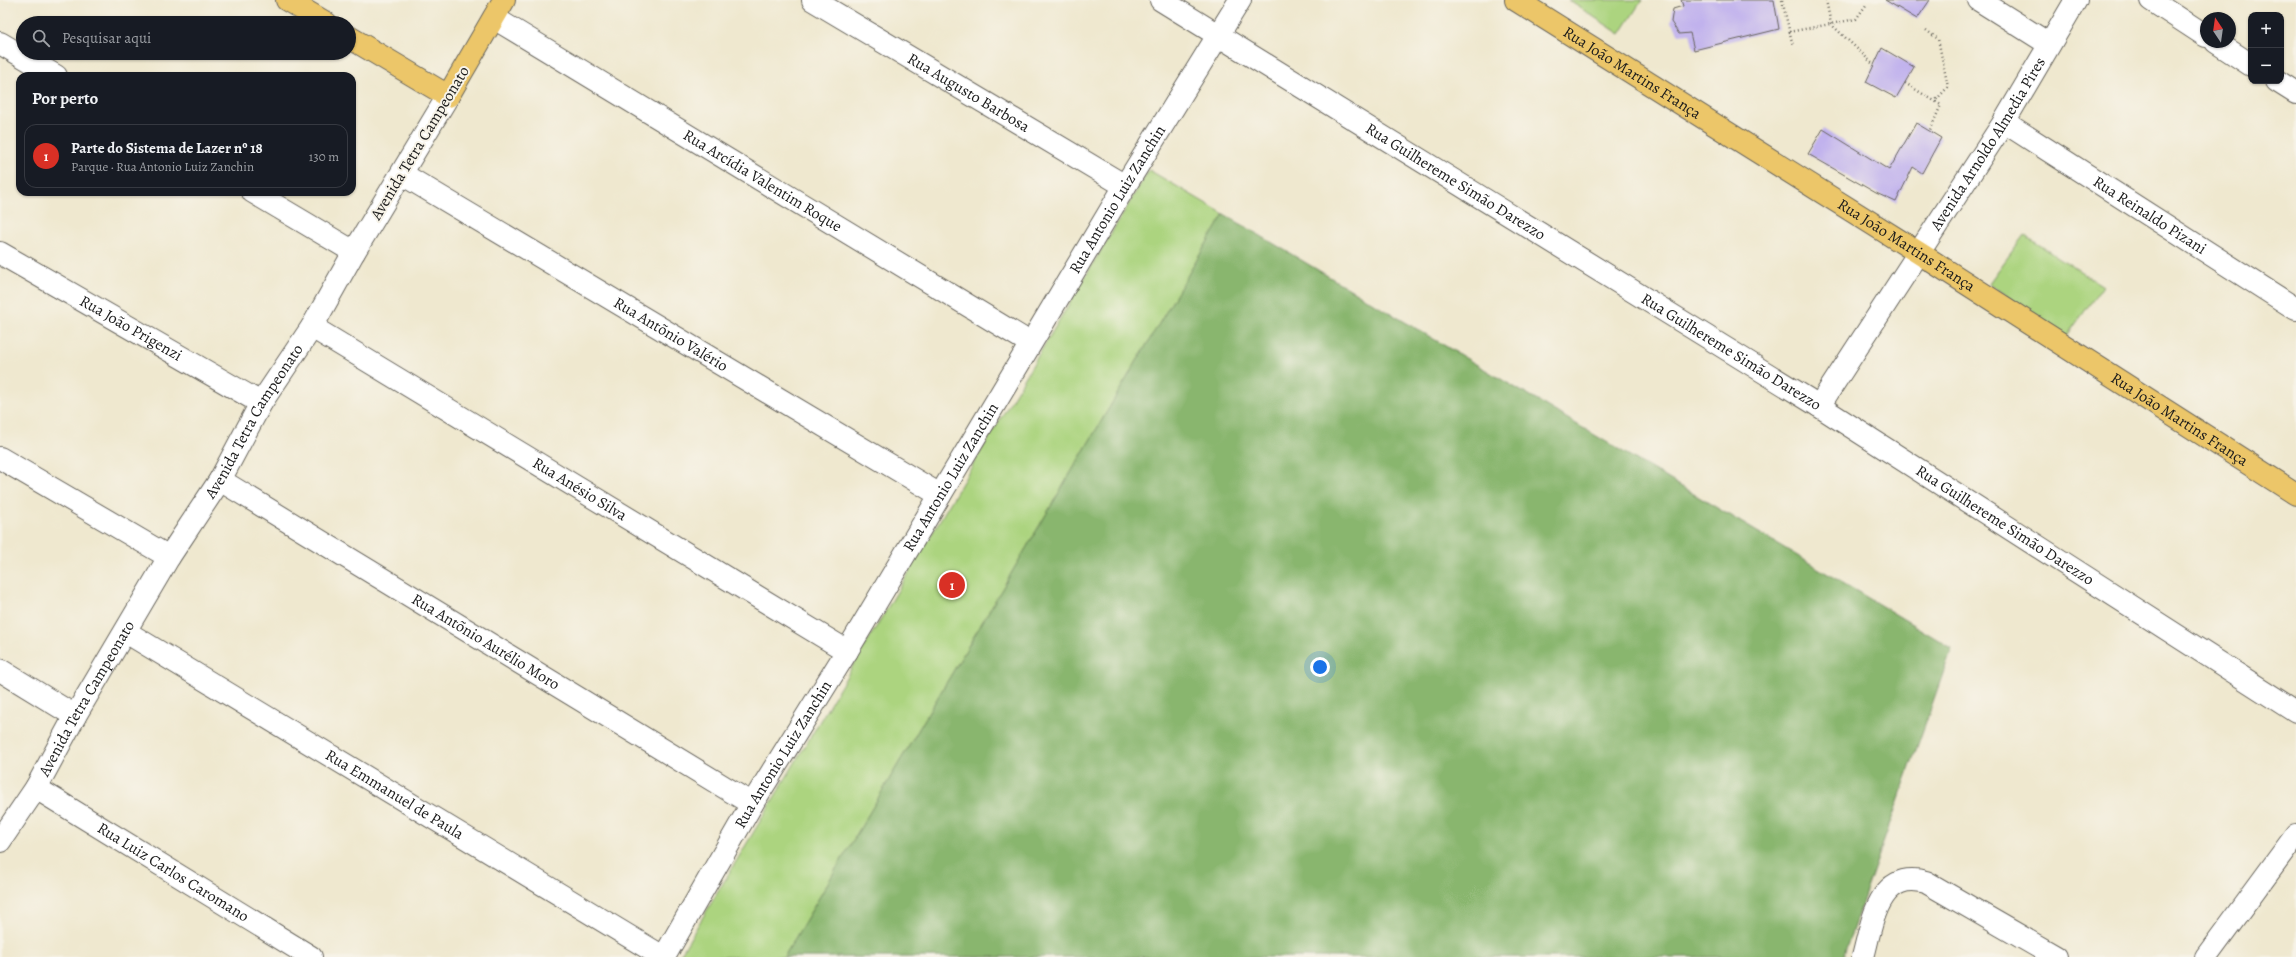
<!DOCTYPE html>
<html lang="pt">
<head>
<meta charset="utf-8">
<style>
	body { margin:0; font-family:Alegreya,serif; background:#242831; color:#f1f3f6 }
	.controls { position:absolute; right:12px; top:12px; display:grid; overflow:hidden; border-radius:8px; box-shadow:0 1px 3px #0004 }
	.controls button { width:36px; height:36px; display:grid; place-items:center; padding:0; border:0; border-bottom:1px solid #363941; background:#171b24; color:#f1f3f6; font:20px sans-serif }
	.compass { position:absolute; left:2200px; top:12px; width:36px; height:36px; border-radius:50%; background:#171b24; box-shadow:0 1px 3px #0004; rotate:347deg }
	.you { position:absolute; left:1320px; top:667px; width:14px; height:14px; margin:-10px; border:3px solid #fff; border-radius:50%; background:#1a73e8; box-shadow:0 0 0 6px #1a73e833 }
	.badge { display:grid; place-items:center; width:26px; height:26px; border-radius:50%; background:#d93025; color:#fff; font-size:13px; font-weight:700 }
	.pin { position:absolute; translate:-50% -50%; border:2px solid #fff; box-shadow:0 1px 4px #0006 }
	.list { margin:0; padding:0; list-style:none }
	h2 { display:flex; justify-content:space-between; align-items:center; height:52px; margin:0; padding:0 16px; font-size:17px }
	h2 small { font-size:13px; font-weight:400; color:#9ea1a6 }
	.list li { display:grid; grid-template-columns:26px 1fr auto; gap:12px; align-items:center; box-sizing:border-box; height:64px; margin:0 8px 8px; padding:0 8px; border:1px solid #363941; border-radius:12px }
	.list b { display:block; font-size:15px; white-space:nowrap }
	.list p { margin:0; font-size:13px; white-space:nowrap; color:#9ea1a6 }
	.list em { font-size:13px; font-style:normal; color:#9ea1a6 }
	.icon { flex:none; width:22px; height:22px; fill:none; stroke:currentColor; stroke-width:2; stroke-linecap:round; stroke-linejoin:round }
	.map { position:relative; flex:none; width:2296px; height:957px; overflow:hidden }
	.search { position:absolute; background:#171b24; box-shadow:0 1px 3px #0004; left:16px; top:16px; width:340px; height:44px; display:flex; align-items:center; gap:10px; box-sizing:border-box; padding:0 14px; border-radius:22px; color:#9ea1a6; font-size:15px }
	.panel { position:absolute; background:#171b24; box-shadow:0 1px 3px #0004; left:16px; top:72px; width:340px; height:124px; border-radius:12px }
	.map>svg:first-child { display:block }
	.green { fill:#acd47f; stroke:#64784e }
	.forest { fill:#89b66e; stroke:#526945 }
	.building { fill:#c1b2ed }
	.lines { fill:none; stroke-linecap:round; stroke-linejoin:round }
	.minor-casing { stroke:#66635b; stroke-width:24 }
	.major-casing { stroke:#66635b; stroke-width:24 }
	.path { stroke:#66635b; stroke-width:2.5; stroke-dasharray:1 3; stroke-linecap:butt }
	.minor { stroke:#fff; stroke-width:22 }
	.major { stroke:#ecc669; stroke-width:22 }
	.labels { text-anchor:middle; dominant-baseline:central; stroke-width:4; stroke-linejoin:round; paint-order:stroke }
	.street-label { font-size:16px; fill:#1c1c1c; stroke:#f7f3e8 }
</style>
</head>
<body>
<div class="map">
<svg width="2296" height="957" viewBox="0 0 2296 957">
	<rect width="100%" height="100%" fill="#f7f3e8"/>
	<filter id="ink" filterUnits="userSpaceOnUse"><feTurbulence type="fractalNoise" baseFrequency=".025" numOctaves="2"/><feDisplacementMap in="SourceGraphic" scale="8" xChannelSelector="R" yChannelSelector="G"/><feConvolveMatrix kernelMatrix="1 2 1 2 8 2 1 2 1" color-interpolation-filters="sRGB"/></filter>
	<filter id="wash" filterUnits="userSpaceOnUse"><feTurbulence type="fractalNoise" baseFrequency=".012" numOctaves="4" result="noise"/><feDisplacementMap in="SourceGraphic" scale="16" xChannelSelector="R" yChannelSelector="G"/><feGaussianBlur stdDeviation="0.9" result="paint"/><feColorMatrix in="noise" values="0 0 0 0 0 0 0 0 0 0 0 0 0 0 0 0 0 1.4 0 .05"/><feComposite in="paint" operator="in"/></filter>
	<g filter="url(#wash)">
		<rect width="100%" height="100%" fill="#efe8cf"/>
		<g class="green">
			<path d="M1568,0H1642L1620,34Z"/>
			<path d="M1149,170L1224,214L784,957H679Z"/>
			<path d="M2024,235L2103,286L2066,337L1989,283Z"/>
		</g>
		<path class="forest" d="M1224,214L1952,648L1843,957H784Z"/>
		<g id="blocks">
			<g class="building">
				<path d="M1681,0H1774L1779,29L1694,50L1690,33L1679,34L1671,22L1673,9L1683,6Z"/>
				<path d="M1885,0H1930L1917,19Z"/>
				<path d="M1882,48L1914,67L1896,98L1866,82Z"/>
				<path d="M1916,123L1941,138L1922,173L1913,167L1896,202L1876,193L1808,154L1823,129L1889,170Z"/>
			</g>
		</g>
	</g>
	<g filter="url(#ink)">
		<use href="#blocks" fill-opacity="0" stroke="#66635b" stroke-width="1"/>
		<g class="lines">
			<g class="minor-casing">
				<g id="minor">
					<path id="s1" d="M813,0L1125,186"/>
					<path id="s2" d="M1161,0L1819,406L2296,712"/>
					<path d="M1979,0L2049,44"/>
					<path d="M2151,0L2206,36"/>
					<path id="s3" d="M494,18L1030,343"/>
					<path d="M2216,42L2251,65"/>
					<path d="M0,43L56,76"/>
					<path d="M2277,81L2296,93"/>
					<path id="s4" d="M2004,122L2296,309"/>
					<path id="s5" d="M402,174L940,495"/>
					<path d="M253,192L354,252"/>
					<path id="s6" d="M0,253L261,403"/>
					<path id="s7" d="M312,327L847,651"/>
					<path id="s8" d="M1819,406L2004,122L2076,0"/>
					<path d="M0,458L169,557"/>
					<path id="s9" d="M220,480L752,804"/>
					<path id="s10" d="M126,632L663,957"/>
					<path d="M0,670L75,716"/>
					<path id="s11" d="M36,788L311,957"/>
					<path id="s12" d="M0,841L36,788L75,716L169,557L220,480L261,403L312,327L354,252L448,96"/>
					<path id="s13" d="M664,957L752,804L847,651L1125,186L1240,0"/>
					<path d="M1863,957C1872,924 1878,869 1926,882L2056,957"/>
					<path d="M2206,957L2296,835"/>
				</g>
			</g>
			<g class="major-casing">
				<g id="major">
					<path d="M287,0L326,23"/>
					<path id="s14" d="M1516,0L1919,253L2296,494"/>
					<path d="M349,37L448,96L504,0"/>
				</g>
			</g>
			<g class="path">
				<path d="M1782,0L1793,46"/>
				<path d="M1826,0L1831,24L1874,65"/>
				<path d="M1926,30L1938,39L1948,87L1935,101"/>
				<path d="M1789,32L1856,19L1866,5"/>
				<path d="M1905,83L1941,105L1930,130"/>
			</g>
			<use href="#minor" class="minor"/>
			<use href="#major" class="major"/>
		</g>
	</g>
	<g class="labels">
		<g class="street-label">
			<text stroke="none"><textPath href="#s14" startOffset="137">Rua João Martins França</textPath></text>
			<text stroke="none"><textPath href="#s1" startOffset="181">Rua Augusto Barbosa</textPath></text>
			<text transform="translate(420 143) rotate(-59)">Avenida Tetra Campeonato</text>
			<text stroke="none"><textPath href="#s8" startOffset="312">Avenida Arnoldo Almedia Pires</textPath></text>
			<text stroke="none"><textPath href="#s3" startOffset="314">Rua Arcídia Valentim Roque</textPath></text>
			<text stroke="none"><textPath href="#s2" startOffset="346">Rua Guilhereme Simão Darezzo</textPath></text>
			<text stroke="none"><textPath href="#s13" startOffset="883">Rua Antonio Luiz Zanchin</textPath></text>
			<text stroke="none"><textPath href="#s4" startOffset="173">Rua Reinaldo Pizani</textPath></text>
			<text stroke="none"><textPath href="#s14" startOffset="461">Rua João Martins França</textPath></text>
			<text stroke="none"><textPath href="#s6" startOffset="151">Rua João Prigenzi</textPath></text>
			<text stroke="none"><textPath href="#s5" startOffset="313">Rua Antõnio Valério</textPath></text>
			<text stroke="none"><textPath href="#s2" startOffset="670">Rua Guilhereme Simão Darezzo</textPath></text>
			<text stroke="none"><textPath href="#s14" startOffset="785">Rua João Martins França</textPath></text>
			<text stroke="none"><textPath href="#s12" startOffset="491">Avenida Tetra Campeonato</textPath></text>
			<text stroke="none"><textPath href="#s13" startOffset="559">Rua Antonio Luiz Zanchin</textPath></text>
			<text stroke="none"><textPath href="#s7" startOffset="313">Rua Anésio Silva</textPath></text>
			<text stroke="none"><textPath href="#s2" startOffset="994">Rua Guilhereme Simão Darezzo</textPath></text>
			<text stroke="none"><textPath href="#s9" startOffset="311">Rua Antõnio Aurélio Moro</textPath></text>
			<text stroke="none"><textPath href="#s12" startOffset="167">Avenida Tetra Campeonato</textPath></text>
			<text stroke="none"><textPath href="#s13" startOffset="235">Rua Antonio Luiz Zanchin</textPath></text>
			<text stroke="none"><textPath href="#s10" startOffset="314">Rua Emmanuel de Paula</textPath></text>
			<text stroke="none"><textPath href="#s11" startOffset="161">Rua Luiz Carlos Caromano</textPath></text>
		</g>
	</g>
</svg>
<div class="controls">
<button>+</button>
<button>−</button>
</div>
<svg class="compass" viewBox="-18 -18 36 36"><path d="M0-13l5 13h-10z" fill="#e53935"/><path d="M0 13l5-13h-10z" fill="#9ea1a6"/></svg>
<div class="you"></div>
<div class="pin badge" style="left:952px;top:585px">1</div>
<div class="search"><svg class="icon" aria-label="search" viewBox="0 0 24 24"><circle cx="10" cy="10" r="6"/><path d="M15 15l6 6"/></svg>Pesquisar aqui</div>
<section class="panel">
<h2>Por perto<small></small></h2>
<ul class="list">
<li><span class="badge">1</span><div><b>Parte do Sistema de Lazer nº 18</b><p>Parque · Rua Antonio Luiz Zanchin</p></div><em>130 m</em></li>
</ul>
</section>
</div>
</body>
</html>
